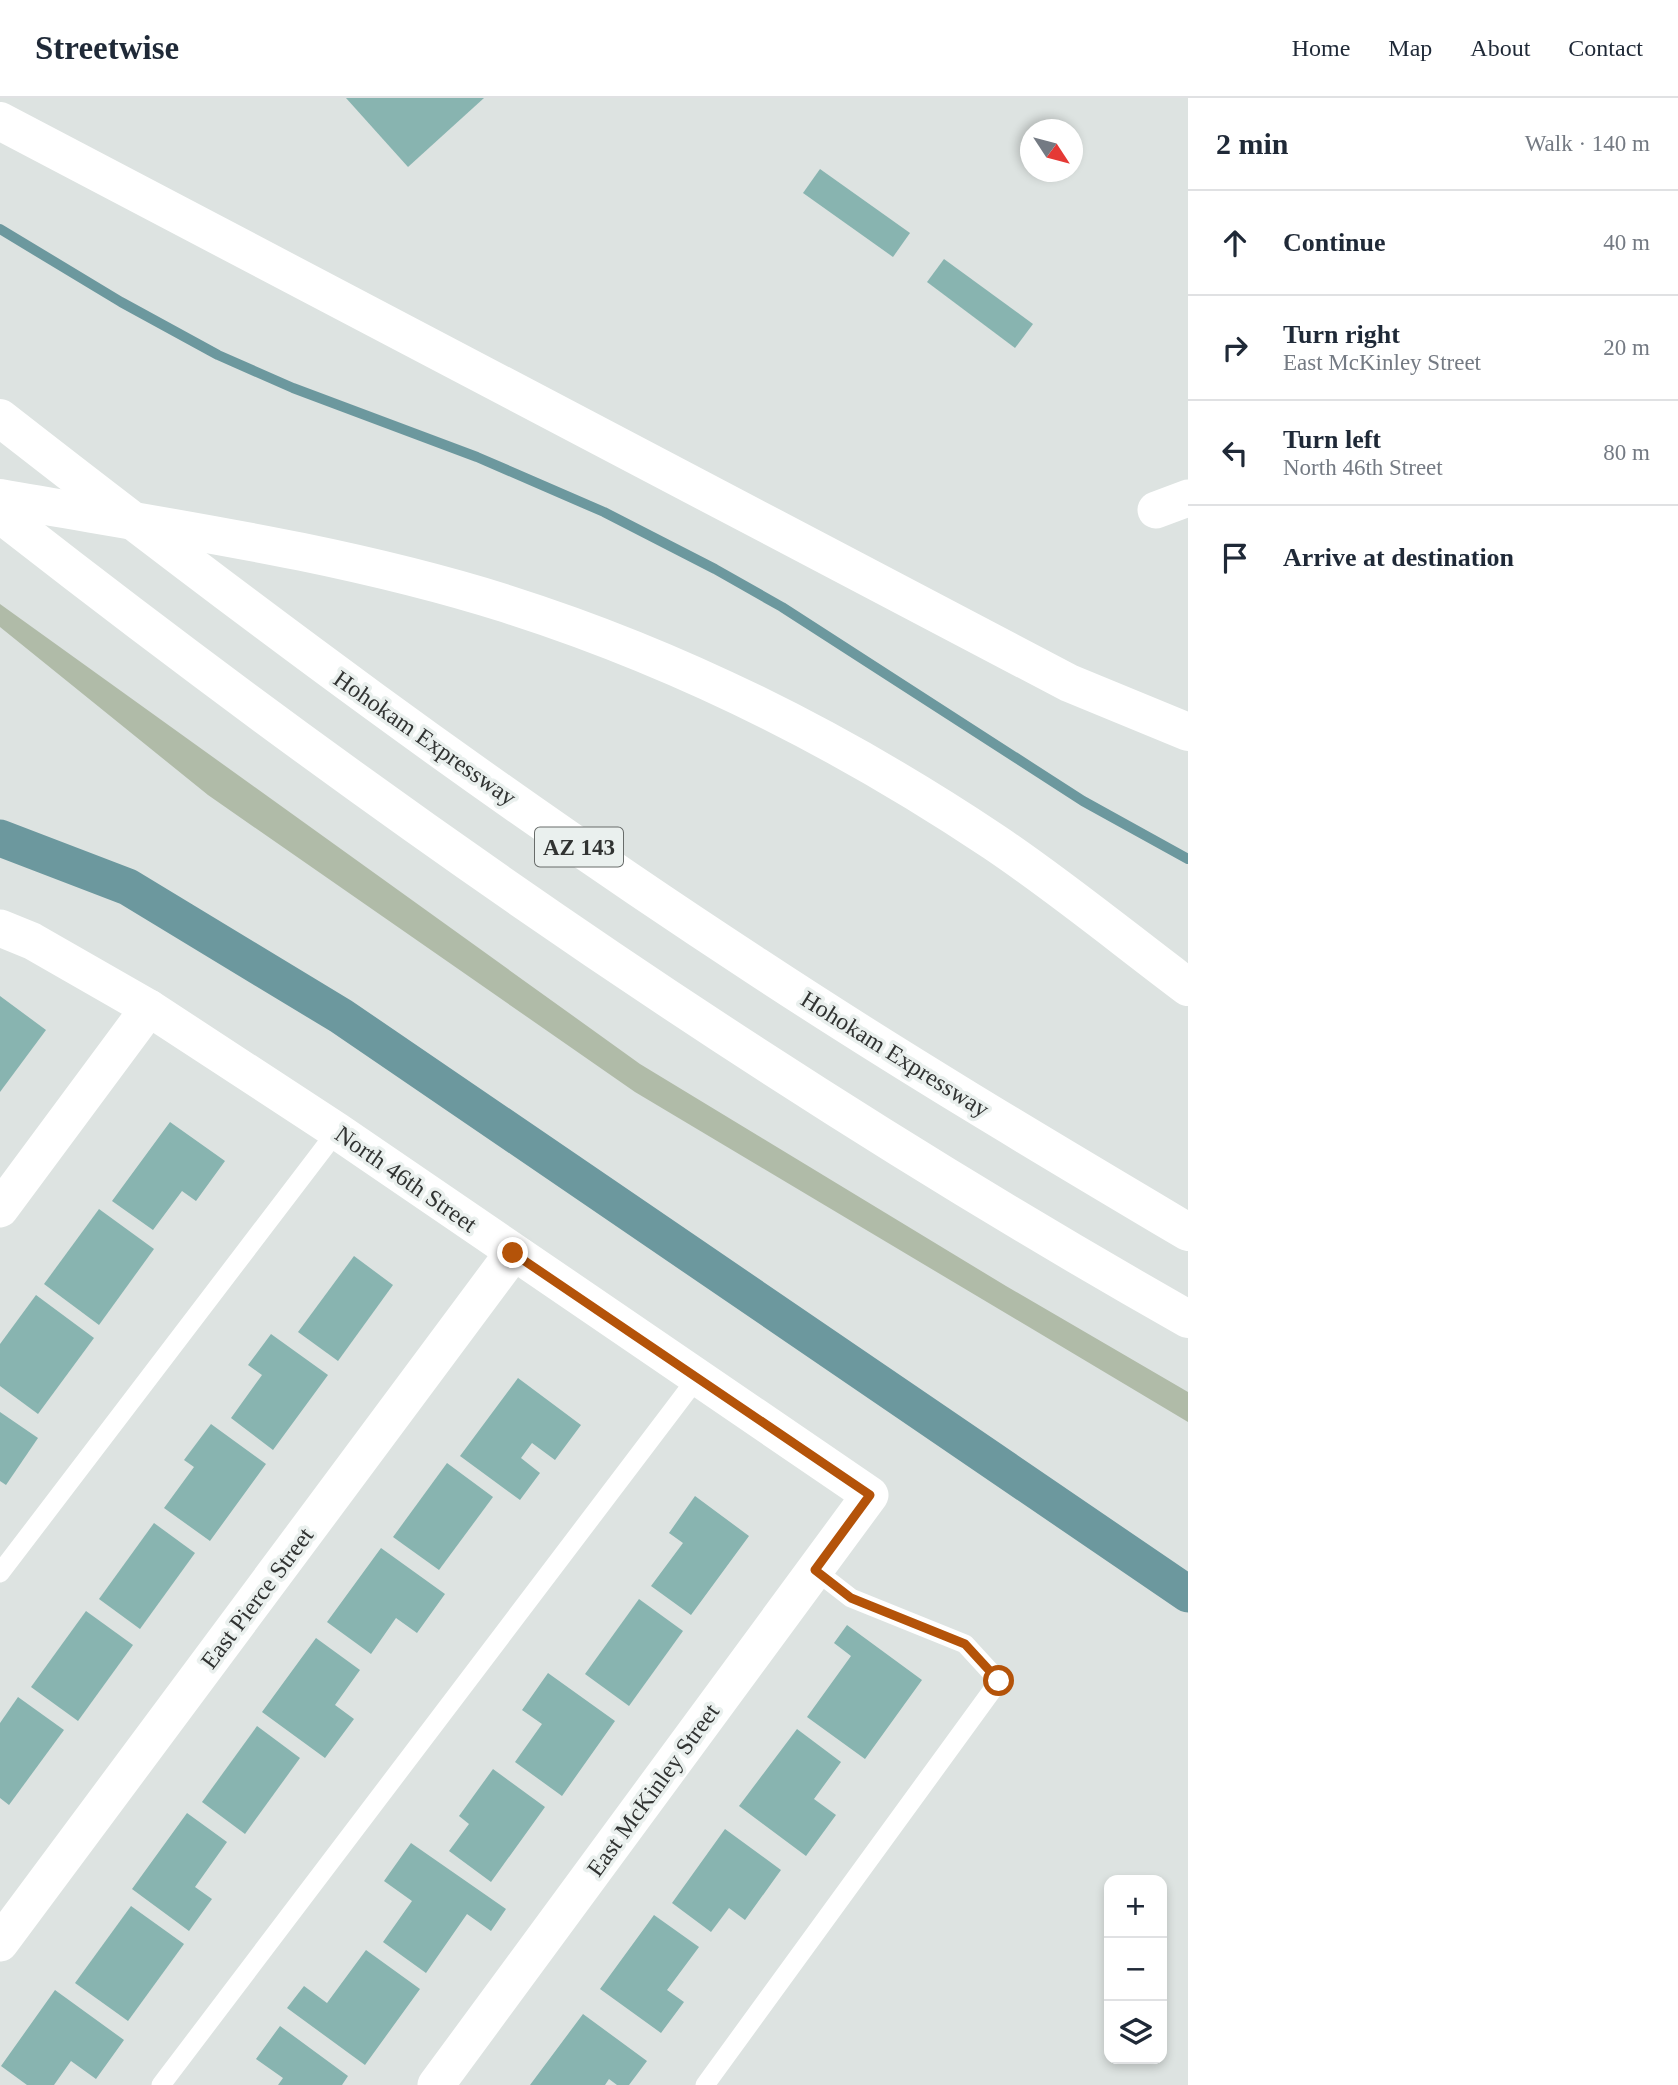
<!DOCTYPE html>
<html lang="en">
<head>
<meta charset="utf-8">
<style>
	body { margin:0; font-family:"Times New Roman",serif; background:#f2f2f3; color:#1f2937 }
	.controls { position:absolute; right:21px; bottom:21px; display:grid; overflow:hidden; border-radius:14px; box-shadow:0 4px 10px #0003 }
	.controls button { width:63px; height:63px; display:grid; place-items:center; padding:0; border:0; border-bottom:2px solid #e0e1e3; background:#fff; color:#1f2937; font:35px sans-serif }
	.compass { position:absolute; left:1020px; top:21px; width:63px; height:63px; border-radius:50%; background:#fff; box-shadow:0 4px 10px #0003; rotate:126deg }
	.stop { position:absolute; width:21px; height:21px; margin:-16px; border:5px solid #b45309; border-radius:50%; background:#fff }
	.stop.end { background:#b45309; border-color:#fff; box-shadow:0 2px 7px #0008 }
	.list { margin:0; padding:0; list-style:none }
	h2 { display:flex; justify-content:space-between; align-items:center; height:91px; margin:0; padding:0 28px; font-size:30px }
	h2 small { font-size:23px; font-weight:400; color:#747a83 }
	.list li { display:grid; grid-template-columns:46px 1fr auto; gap:21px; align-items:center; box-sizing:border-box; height:105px; padding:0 28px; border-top:2px solid #e0e1e3 }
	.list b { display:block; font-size:26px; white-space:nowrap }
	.list p { margin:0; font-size:23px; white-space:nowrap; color:#747a83 }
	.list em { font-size:23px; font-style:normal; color:#747a83 }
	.icon { flex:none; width:38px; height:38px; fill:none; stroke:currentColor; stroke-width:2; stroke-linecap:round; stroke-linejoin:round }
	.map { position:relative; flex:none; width:1188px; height:1987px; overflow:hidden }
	header { display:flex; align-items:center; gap:42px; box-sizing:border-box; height:98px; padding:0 35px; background:#fff; border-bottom:2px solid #e0e1e3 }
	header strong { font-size:33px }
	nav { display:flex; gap:38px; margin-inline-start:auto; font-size:24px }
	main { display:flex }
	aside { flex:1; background:#fff }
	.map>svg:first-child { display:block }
	.green { fill:#b0bba8 }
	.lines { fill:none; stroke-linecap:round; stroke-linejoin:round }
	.stream { stroke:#6c989e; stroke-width:10 }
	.canal { stroke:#6c989e; stroke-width:37 }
	.building { fill:#88b4b0 }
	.lane { stroke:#fff; stroke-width:19 }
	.street { stroke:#fff; stroke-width:37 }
	.highway { stroke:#fff; stroke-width:38 }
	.route { stroke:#b45309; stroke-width:9 }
	.labels { text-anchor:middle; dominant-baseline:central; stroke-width:7; stroke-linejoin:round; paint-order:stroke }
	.shield { fill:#eaf0ee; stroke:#686c6a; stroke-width:2 }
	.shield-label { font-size:23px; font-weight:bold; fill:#313332 }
	.street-label { font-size:24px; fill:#313332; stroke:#eaf0ee }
</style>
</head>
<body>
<header>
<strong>Streetwise</strong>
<nav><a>Home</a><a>Map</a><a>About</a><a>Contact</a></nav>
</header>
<main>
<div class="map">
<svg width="1188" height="1987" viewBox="0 0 1188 1987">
	<rect width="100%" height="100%" fill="#dde3e1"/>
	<path class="green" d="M0,506L640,966L1006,1188L1188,1294V1324L635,994L208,697L0,529Z"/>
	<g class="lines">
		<path class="stream" d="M0,131L121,204L218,257L293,290L477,359L604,414L715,471L782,509L1083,703L1188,761"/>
		<path class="canal" d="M0,740L128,789L341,918L1188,1496"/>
	</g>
	<g class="building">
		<path d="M346,0H484L408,69Z"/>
		<path d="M820,71L910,135L893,159L803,95Z"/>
		<path d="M944,161L1033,226L1015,250L927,184Z"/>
		<path d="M0,898L46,932L0,994Z"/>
		<path d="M170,1024L225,1063L196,1103L182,1093L153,1132L112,1103Z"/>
		<path d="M99,1111L154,1151L99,1227L44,1186Z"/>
		<path d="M354,1158L393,1187L338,1263L298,1234Z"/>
		<path d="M36,1197L94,1240L38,1316L0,1288V1246Z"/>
		<path d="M271,1236L328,1277L273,1352L231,1320L262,1277L248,1267Z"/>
		<path d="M518,1280L581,1327L555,1362L532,1345L521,1360L540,1375L520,1402L460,1358Z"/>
		<path d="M0,1314L38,1340L6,1387L0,1383Z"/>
		<path d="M211,1326L266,1366L210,1443L164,1410L194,1369L184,1362Z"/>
		<path d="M447,1365L493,1399L439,1472L393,1439Z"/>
		<path d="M695,1398L749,1438L691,1517L651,1488L683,1445L669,1435Z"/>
		<path d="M154,1425L195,1455L140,1531L99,1501Z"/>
		<path d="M381,1450L445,1496L417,1535L396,1520L371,1556L327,1524Z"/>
		<path d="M639,1501L683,1533L629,1608L585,1576Z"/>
		<path d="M86,1513L133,1547L78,1623L31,1589Z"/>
		<path d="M847,1527L922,1582L865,1661L807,1619L851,1558L834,1545Z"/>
		<path d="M316,1540L360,1572L335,1607L354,1621L325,1660L262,1614Z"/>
		<path d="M548,1575L615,1623L562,1698L515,1664L542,1626L522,1612Z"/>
		<path d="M18,1599L64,1632L9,1707L0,1700V1625Z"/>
		<path d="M257,1628L300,1660L245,1736L202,1704Z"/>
		<path d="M797,1631L841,1664L814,1701L836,1717L806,1758L739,1708Z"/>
		<path d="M493,1671L545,1709L491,1784L449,1753L469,1726L459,1718Z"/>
		<path d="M187,1715L227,1744L195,1789L212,1801L189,1833L132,1791Z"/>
		<path d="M725,1731L781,1772L745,1822L729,1810L711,1834L672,1805Z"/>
		<path d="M411,1745L506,1811L491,1833L467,1816L426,1875L383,1844L412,1803L384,1783Z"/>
		<path d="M131,1808L184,1846L128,1923L75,1885Z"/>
		<path d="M654,1817L699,1849L667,1892L684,1904L661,1935L600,1891Z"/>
		<path d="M366,1852L420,1891L365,1967L287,1910L304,1888L327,1905Z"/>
		<path d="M55,1892L124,1942L96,1981L71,1963L54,1987H27L1,1968Z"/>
		<path d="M583,1916L647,1963L629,1987H617L609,1981L605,1987H530Z"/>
		<path d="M280,1928L348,1978L342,1987H278L283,1980L256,1961Z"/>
	</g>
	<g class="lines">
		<g class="lane">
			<path d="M0,1475L337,1033"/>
			<path d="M161,1987L697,1280"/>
			<path d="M705,1987L999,1583L965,1546L851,1500L815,1472"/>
		</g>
		<g class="street">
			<path d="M1156,412L1188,400"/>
			<path d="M0,830L32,843L149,910L337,1033L870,1397L436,1987"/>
			<path d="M0,1111L149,910"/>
			<path d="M0,1845L513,1155"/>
		</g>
		<g class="highway">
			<path d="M0,23L1069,585L1188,634"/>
			<path d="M0,320C246,512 495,698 756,868C897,961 1043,1048 1188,1134"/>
			<path d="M0,400C170,430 342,454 507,506C680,561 843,643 994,744C1061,789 1124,841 1188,889"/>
			<path d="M0,416C377,711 771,985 1188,1221"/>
		</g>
	</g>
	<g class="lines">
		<path class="route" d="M513,1155L870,1397L815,1472L851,1500L965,1546L999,1583"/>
	</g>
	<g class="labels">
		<rect class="shield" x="535" y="729.5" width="88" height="39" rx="5"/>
		<g class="shield-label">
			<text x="579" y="749">AZ 143</text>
		</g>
		<g class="street-label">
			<text transform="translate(425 640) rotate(35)">Hohokam Expressway</text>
			<text transform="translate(895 956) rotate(32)">Hohokam Expressway</text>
			<text transform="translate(406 1081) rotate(35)">North 46th Street</text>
			<text transform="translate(257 1500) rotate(-53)">East Pierce Street</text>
			<text transform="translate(653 1692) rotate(-54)">East McKinley Street</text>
		</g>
	</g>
</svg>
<div class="controls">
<button>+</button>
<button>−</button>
<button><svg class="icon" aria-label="layers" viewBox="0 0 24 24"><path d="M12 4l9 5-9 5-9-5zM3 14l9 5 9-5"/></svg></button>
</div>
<svg class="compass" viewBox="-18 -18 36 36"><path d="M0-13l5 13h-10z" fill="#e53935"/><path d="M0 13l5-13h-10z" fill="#747a83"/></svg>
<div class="stop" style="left:999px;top:1583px"></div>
<div class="stop end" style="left:513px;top:1155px"></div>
</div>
<aside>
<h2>2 min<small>Walk · 140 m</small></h2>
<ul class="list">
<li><svg class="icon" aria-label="ahead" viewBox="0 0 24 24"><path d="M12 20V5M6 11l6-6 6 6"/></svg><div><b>Continue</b></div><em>40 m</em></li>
<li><svg class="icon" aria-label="right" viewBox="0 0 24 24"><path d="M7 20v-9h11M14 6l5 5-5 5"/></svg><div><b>Turn right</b><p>East McKinley Street</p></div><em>20 m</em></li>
<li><svg class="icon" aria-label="left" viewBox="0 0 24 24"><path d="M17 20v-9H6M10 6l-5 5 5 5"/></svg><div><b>Turn left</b><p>North 46th Street</p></div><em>80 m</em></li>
<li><svg class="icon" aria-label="arrive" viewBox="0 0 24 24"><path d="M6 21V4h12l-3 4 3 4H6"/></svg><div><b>Arrive at destination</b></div></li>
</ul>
</aside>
</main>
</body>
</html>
